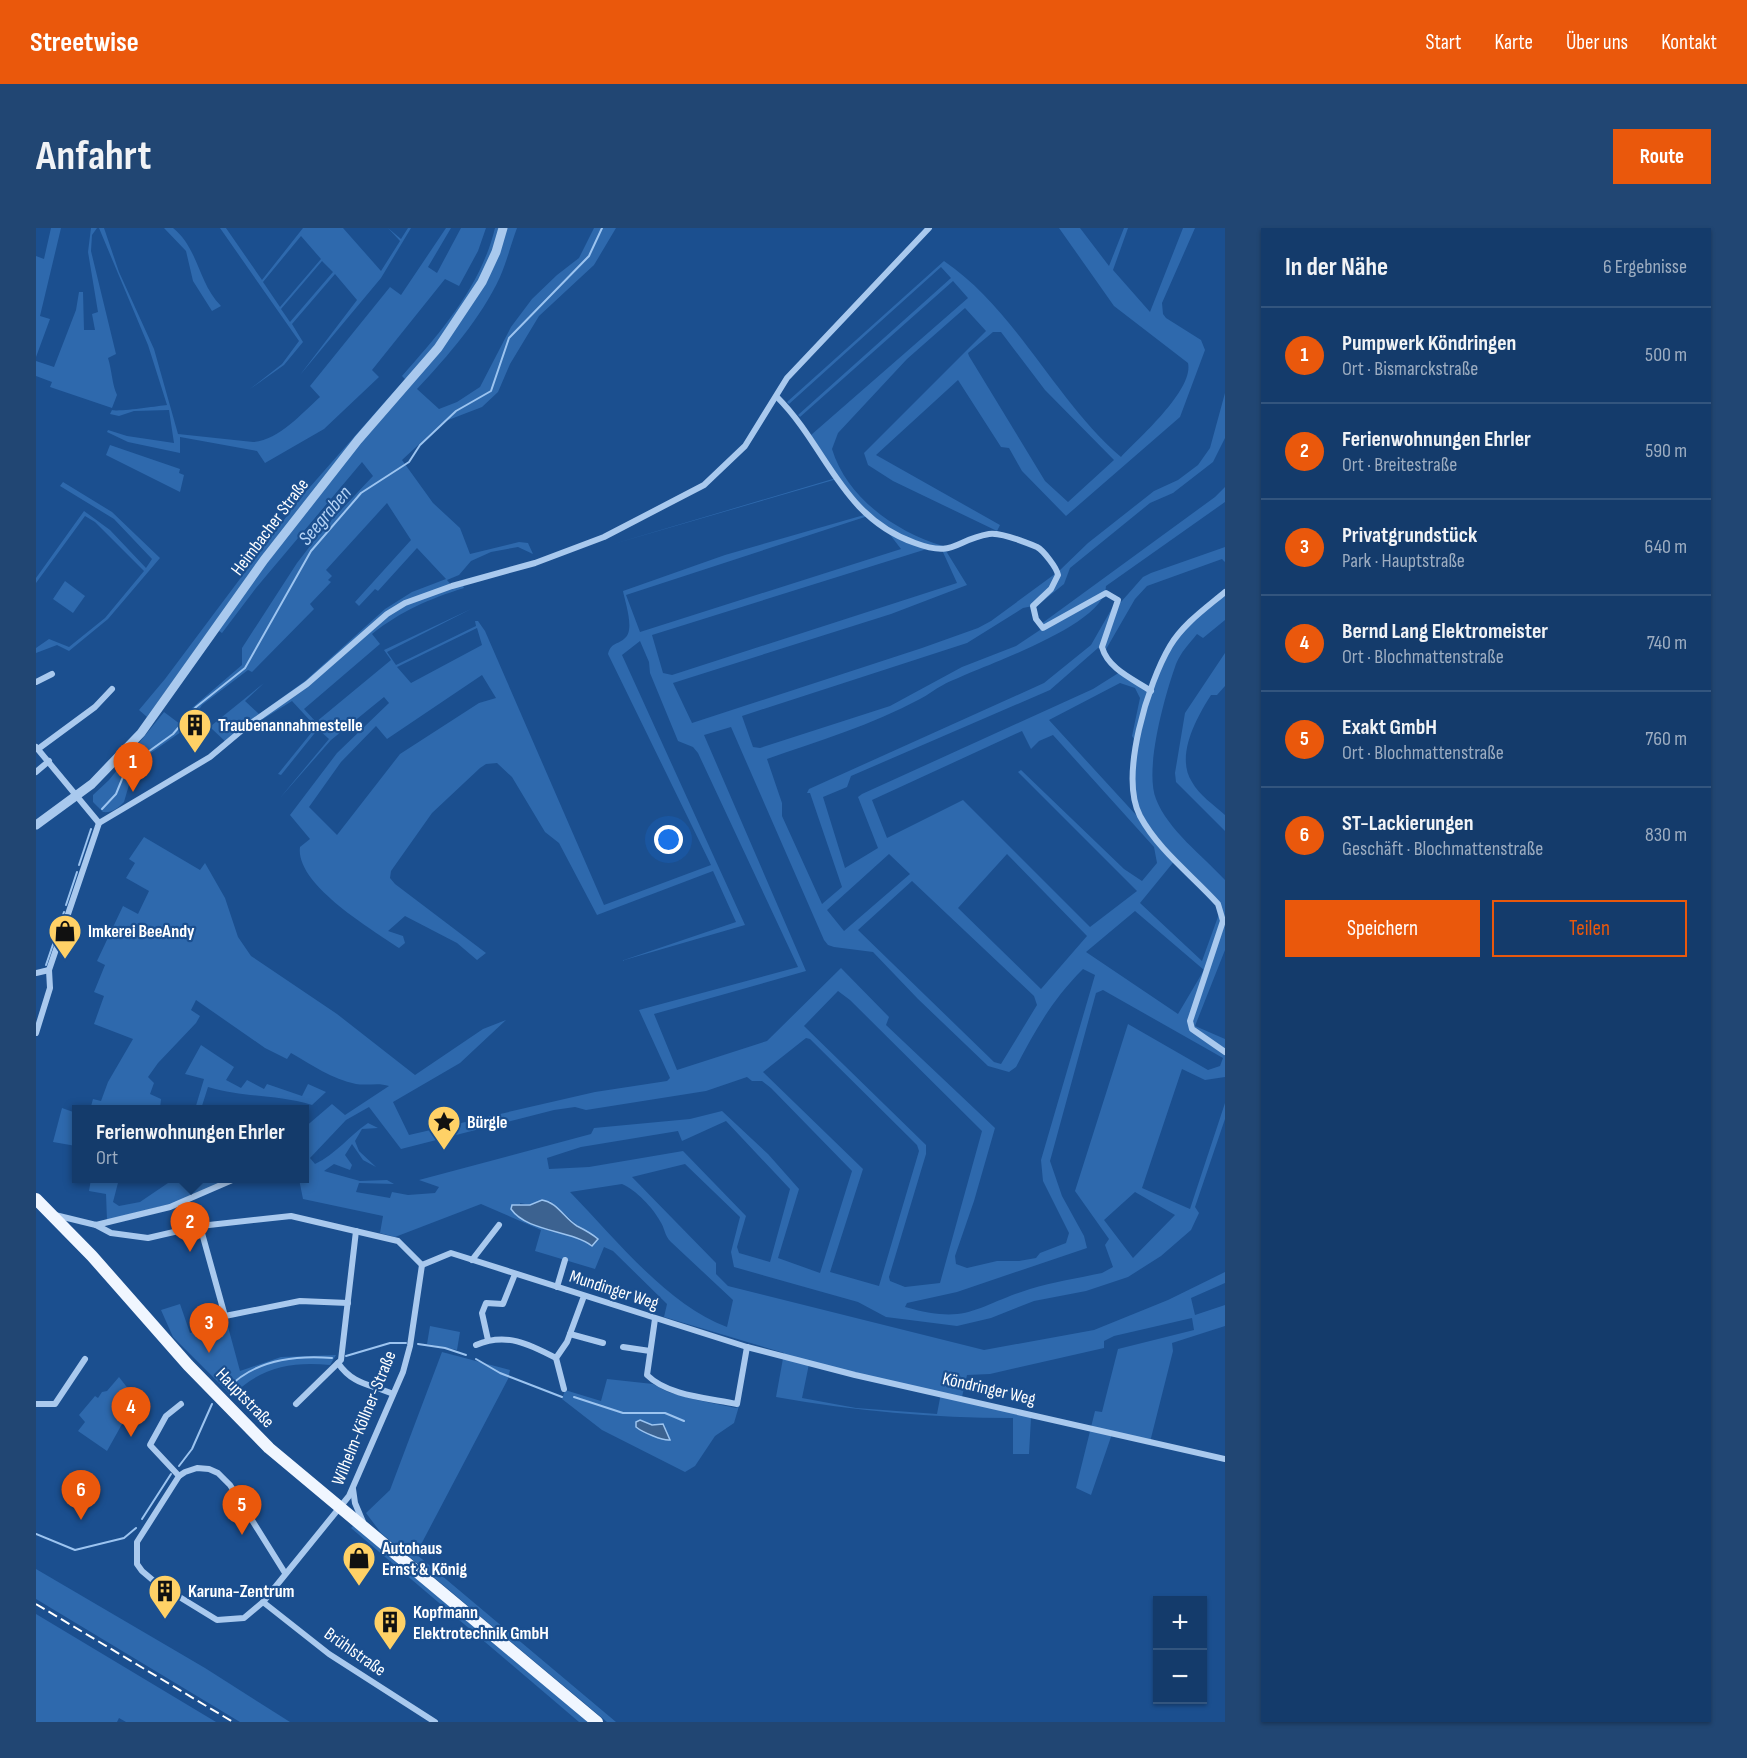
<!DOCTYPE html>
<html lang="de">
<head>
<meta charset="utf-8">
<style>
	body { margin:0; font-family:"Sofia Sans Condensed",sans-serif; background:#214673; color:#f1f3f6 }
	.controls { position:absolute; right:18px; bottom:18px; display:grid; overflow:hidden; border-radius:0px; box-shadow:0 2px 4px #0004 }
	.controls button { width:54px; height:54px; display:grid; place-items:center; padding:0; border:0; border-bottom:2px solid #33557e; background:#143b6b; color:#f1f3f6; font:30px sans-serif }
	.you { position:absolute; left:633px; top:612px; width:21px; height:21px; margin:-15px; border:4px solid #fff; border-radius:50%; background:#1a73e8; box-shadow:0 0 0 9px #1a73e833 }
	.badge { display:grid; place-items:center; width:39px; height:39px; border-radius:50%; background:#ea580c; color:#fff; font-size:20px; font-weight:700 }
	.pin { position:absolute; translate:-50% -50px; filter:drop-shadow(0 2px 3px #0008) }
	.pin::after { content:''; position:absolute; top:32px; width:21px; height:18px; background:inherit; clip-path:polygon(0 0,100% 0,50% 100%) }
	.popup { position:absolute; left:36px; top:877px; width:237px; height:78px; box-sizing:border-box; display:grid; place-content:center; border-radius:0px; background:#143b6b; filter:drop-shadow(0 2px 4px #0005); font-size:20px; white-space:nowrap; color:#9dadc1 }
	.popup b { font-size:22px; color:#f1f3f6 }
	.popup::after { content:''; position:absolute; left:50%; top:100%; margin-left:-12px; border:12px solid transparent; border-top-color:#143b6b }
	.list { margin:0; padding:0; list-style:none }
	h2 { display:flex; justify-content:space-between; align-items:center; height:78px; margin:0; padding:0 24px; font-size:26px }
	h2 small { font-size:20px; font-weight:400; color:#9dadc1 }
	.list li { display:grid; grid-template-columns:39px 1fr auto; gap:18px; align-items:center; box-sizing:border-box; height:96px; padding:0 24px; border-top:2px solid #33557e }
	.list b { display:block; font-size:22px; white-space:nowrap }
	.list p { margin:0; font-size:20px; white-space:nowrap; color:#9dadc1 }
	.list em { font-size:20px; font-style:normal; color:#9dadc1 }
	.actions { display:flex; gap:12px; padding:18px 24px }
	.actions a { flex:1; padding:14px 0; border:2px solid #ea580c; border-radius:0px; text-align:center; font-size:21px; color:#ea580c }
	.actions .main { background:#ea580c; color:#fff }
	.map { position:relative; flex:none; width:1189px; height:1494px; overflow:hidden; border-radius:0px }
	header { display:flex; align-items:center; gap:36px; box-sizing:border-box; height:84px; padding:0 30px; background:#ea580c; color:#fff }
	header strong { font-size:28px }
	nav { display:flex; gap:33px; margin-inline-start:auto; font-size:21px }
	.intro { display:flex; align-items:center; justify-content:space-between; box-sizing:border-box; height:144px; padding:0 36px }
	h1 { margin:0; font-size:42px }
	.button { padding:15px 27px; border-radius:0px; background:#ea580c; color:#fff; font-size:21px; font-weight:700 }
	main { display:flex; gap:36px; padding:0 36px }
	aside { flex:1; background:#143b6b; border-radius:0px; box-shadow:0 2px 4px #0004 }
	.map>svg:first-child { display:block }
	.green { fill:#2e69ad; fill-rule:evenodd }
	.water { fill:#3c6290; stroke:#9cc4f0; stroke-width:1.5 }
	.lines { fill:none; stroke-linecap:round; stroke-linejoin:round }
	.stream { stroke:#9cc4f0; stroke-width:2 }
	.minor { stroke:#a9c9ee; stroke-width:6 }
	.tertiary { stroke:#a9c9ee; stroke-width:9 }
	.primary { stroke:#f0f6ff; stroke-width:12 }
	.rail { stroke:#fff; stroke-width:2; stroke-dasharray:10 4.5; stroke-linecap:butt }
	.labels { text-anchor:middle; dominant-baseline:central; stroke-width:4.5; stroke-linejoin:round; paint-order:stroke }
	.street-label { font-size:18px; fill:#fff; stroke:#1b4f8f }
	.poi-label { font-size:18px; font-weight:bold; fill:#fff; stroke:#1b4f8f; text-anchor:start }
	.water-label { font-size:20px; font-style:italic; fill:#b5d3f5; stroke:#1b4f8f }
</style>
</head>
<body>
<header>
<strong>Streetwise</strong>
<nav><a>Start</a><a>Karte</a><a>Über uns</a><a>Kontakt</a></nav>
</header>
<div class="intro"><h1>Anfahrt</h1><a class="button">Route</a></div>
<main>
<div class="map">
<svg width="1189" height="1494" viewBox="0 0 1189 1494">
	<rect width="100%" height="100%" fill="#1b4f8f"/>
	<g class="green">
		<path d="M15,0H25L4,88L14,91L0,129V28L8,31Z"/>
		<path d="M55,0H61L56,7L55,23L80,126L72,130C76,143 76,156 81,167L76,180L14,159L16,154L0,148V133L18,139L40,82L43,64H47L48,102H59L56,86L62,84L52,24Z"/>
		<path d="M63,0H68L83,44L118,121L142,206L217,214C243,212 265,186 284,169L274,158L354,59L365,67L410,0H415L392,39L401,45L425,0H450L442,23L423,58L409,51L336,142L343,149L288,201L229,235L221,223L144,209V225L92,214L71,204L72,202L91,208L138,215L133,182L98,183L83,188L74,186L76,182C84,184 121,178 131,177L112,117Z"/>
		<path d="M128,0H137C163,21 162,55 185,78L176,83L157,53L150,23Z"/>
		<path d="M184,0H190L226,52L267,0H307L345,43L364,13L352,0L365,11L372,0H375L345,50L264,147L321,72L299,46L256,96L267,114L248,137L214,161L246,136L263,113ZM265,8L285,31L244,79L227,54ZM286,33L297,44L254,94L245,81Z"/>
		<path d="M459,0H481C475,16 471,33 464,49C445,90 412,128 381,161L403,181L421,174L444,159L475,99L496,71L521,47L543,30L558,0H580L558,37L503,88L474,136L462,164L446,179L407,194L366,232L397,275L424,300L434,326L483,314L492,315L497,326L482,319L455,324L435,333L423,347L411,352L416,358L426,355L428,360C393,371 365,383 336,406L344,416L268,481L280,494L355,432L348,422L435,381L351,424L360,437L440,398L439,393H442L449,403L568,677L675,637L572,426C575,414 582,417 589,410C599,402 589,374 587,363L689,327L828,287L801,251L574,317L800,250L775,207L932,70L917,53L764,189L762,187L915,50L905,39L753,176L751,174L908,33C981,83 1018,171 1085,229C1103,210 1158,162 1152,135L1078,78L1023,0H1044L1073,38L1088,0H1092L1077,42L1114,84L1147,0H1159L1126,75L1127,86L1130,90L1165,112L1169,122L1144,189L1030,288L986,243L973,220L965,219L922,152L840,227L964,297L961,303L857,253L832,237L828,225L950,103L929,80L871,131L802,205L796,221C811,270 860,304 907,318L931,357L855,386L637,455L656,495L886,420L942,400L955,393L1023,343L1052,315L1118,263L1142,252L1162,237L1174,220L1189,165V210L1177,234L1137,265L1114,275L1034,340L1028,356L1002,377L987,380L931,415L706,488L717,519L724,520L854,478L926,439L980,418L1007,400L1005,396L1179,269L1189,259V274L1070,358C1070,399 938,440 907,457C899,461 892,467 884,471C836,497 782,513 731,531L746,575V588L786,676L806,659L774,565H771L773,561L1008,455L1055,417L1079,375L1085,374L1107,349L1115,345L1189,319V334L1186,331L1111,358L1099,371L1069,423L1062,420L1014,462L815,548L811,559L787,569L809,640L842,620L822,569L826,566L1057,461L1084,444L1116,463L1135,416L1155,393L1189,364V392L1167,410L1161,406C1153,416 1145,424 1140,436C1129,467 1108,541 1120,571C1132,602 1167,628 1189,652V722L1159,798L1189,811V849L1169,852L1146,841L1106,960L1154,981L1189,875V891L1159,979L1163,985L1155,1002L1125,1028L1092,1049L1050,1063L998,1073L955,1090L921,1098L850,1089L822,1074L698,1039L695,1024L704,989L649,936L596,949L680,1035V1046L692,1058L948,1122L1058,1102L1132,1072L1189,1044V1055L1155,1070L1159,1087L1189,1077V1098L1136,1115L1137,1123L1114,1214L1076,1206L1055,1267L1040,1260L1059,1183L1066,1184L1082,1121L1158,1102L1156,1090L1078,1108L1068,1113V1120L954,1146L931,1147L926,1169L1016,1190H995L993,1226H977V1190C896,1190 819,1183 740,1169L748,1125L628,1089L631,1076L577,1023L568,1019L559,1041L499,1023L505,1002L445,976L359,1009L344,1005L347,988L267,971L263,951L268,950V900L296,876L309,887L353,858C342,854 332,858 320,856C296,851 276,837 255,825L251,831L229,820L160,772L155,782L164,788L160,795L122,835L112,849L118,855L114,866L125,871L124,881L54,882L57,871L65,873L72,854L97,811L58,796L68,768L58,764L69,737L61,733L87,678L102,686L113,663L90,650L99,635L93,631L108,609L164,642L169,635L189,670L202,709L215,728L301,786L379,847L447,801L470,792L424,835L357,874L373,907L559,864L631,853L634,850L603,782L762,739L662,525L657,519L642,513L614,445L613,434L604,413L586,427L709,697L585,733L700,694L677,643L561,687L523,615L509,604L476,549L461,535L450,536L444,540L396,585L355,643L354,650L359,656L450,725L441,732L421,715L369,688L352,703L367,708L369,715L363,720C335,701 259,656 264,619L274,611L254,587L301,525L353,475L348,469L295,512L244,570L293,511L282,501L245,547L242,546L280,499L256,473L205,505L192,516L175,500L161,512L160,510L228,455L209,473L223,486L269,453L349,381L376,364L410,351L381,320L342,363L339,361L323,378L319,374L375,312L351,275L290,342L296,348L292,352L295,354L274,376L278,381L216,444L212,442L166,477L152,499L99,536L88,574C82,580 77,585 67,584L57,574V567L73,552L128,484L144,496L157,479L206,437V420L261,335L288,300L337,248L326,234L220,360L186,405L176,398L111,489L103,482L129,451L266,268L369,151L366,148C405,104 445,58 459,0ZM957,104H965L1009,162L1078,232L1032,274L1009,253L933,128L932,125ZM832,288L852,304L865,321L604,404L590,367ZM894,320L906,322L921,355L636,447L627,445L616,407ZM441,400L446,417L375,455L361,439ZM446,447L460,470L443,475L364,526L301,607L273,579L305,534L340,498L351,511ZM1084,455L1099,460L1104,470L1096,508L1101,516L1097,554L1101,588L1013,492ZM695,499L788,712L792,717L798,719L837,724L882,771L952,838L973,844L980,839C1000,801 1016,772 1047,741L1059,747L1005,932L1007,953L1033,1005L1030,1015L1004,1025L1000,1030L983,1033H961L931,1040L920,1036L919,1028L938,973L959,900L850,797L853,789L805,740L731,813L641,842L618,786L770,743L668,507ZM986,503L995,521L1003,513L1017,507L1118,619L1121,635L1106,653L1088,641L985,542L982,544L1101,663L1054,699L927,572L851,610L836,572ZM853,626L874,646L808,703L791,682ZM971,626L1051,708L1005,761L922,680ZM1140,631L1184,675L1183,686L1166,733L1104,675ZM876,653L998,768L1001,777L965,836L958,834L822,702ZM1099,683L1168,742L1142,786L1050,724ZM1067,762L1187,830L1184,838L1172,842L1092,796L1039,963L1073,1011L1069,1017L1077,1039L1066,1045C1042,1050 1017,1054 994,1061C937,1079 933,1097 869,1079L871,1075L921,1064L1051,1020L1048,1008L1026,968L1014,933L1060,765ZM802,763L814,772L946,903L904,1055L869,1059L854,1053L853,1049L890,926V917L768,798ZM770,810L774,811L881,917L883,923L843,1058L794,1044L827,941L727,844ZM711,849L716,853H726L735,860L816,943L784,1045L742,1030L763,961L732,926L686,883L654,891L558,900L555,906L383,952L403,959L399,965L372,967L356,964L354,970L320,964L323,955L358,956L351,952L324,953L288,943L298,936L314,942L316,937L309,927L316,916L327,932L340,939L323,923L319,913L326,901L342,900L332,895C313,908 300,926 279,936L274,930L310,892L333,879L365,921L518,882L539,879L550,882L670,863ZM690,893L754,961L734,1034L703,1025L701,1019L710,988L647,923L553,939L513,941L511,930L545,919L642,903L646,913ZM586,956C600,962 617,980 624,993C629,1000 628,1007 635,1014L697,1072L691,1099C631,1077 578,1009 534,964ZM1099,964L1139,987L1097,1030L1068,992ZM514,973L542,998L562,1011L556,1018L541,1009L514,1003L485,990L484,975L494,977ZM773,1136L905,1165L901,1186L820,1180L766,1170Z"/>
		<path d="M74,217L144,241L143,245L148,247L144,264L70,227Z"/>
		<path d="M27,254L76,284L124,330L72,391L33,423L21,417L0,425V420L13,411L33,419L69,390L108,343L59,294L49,288L0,355V350L48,283L74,302L110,340L116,331L78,291L24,258Z"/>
		<path d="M29,353L49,368L37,385L17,371Z"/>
		<path d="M1189,425V458L1181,467H1175C1161,489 1139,528 1156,554C1163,567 1178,577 1189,587V603L1140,554L1139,545L1149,485Z"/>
		<path d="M165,817L198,839L190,852L205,860L211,852L228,861L231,856L266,868L272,856L290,864L276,877C239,866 209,870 172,859L165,881H159L168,851L149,846Z"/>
		<path d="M26,880L40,885V918L17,914Z"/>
		<path d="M55,951H83L77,974L83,978L104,974L132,955L144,951H193L145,973L71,992L70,966L53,963Z"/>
		<path d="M144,1076L154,1105L191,1095L204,1143L245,1129L300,1127L294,1137C255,1133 223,1140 196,1168L137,1109L125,1082Z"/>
		<path d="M394,1098L424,1104L421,1122L391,1116Z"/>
		<path d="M406,1124L474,1142L472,1151L380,1326L580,1494H571L345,1305L330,1285L354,1262Z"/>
		<path d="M83,1149L100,1171L71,1223L42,1203L49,1194L43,1187L59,1168L62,1170L66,1164L71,1163Z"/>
		<path d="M571,1151L617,1156L632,1164L661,1172L700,1180L703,1178L698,1195L679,1208L659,1238L649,1244L566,1202L526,1171L529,1162L565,1173Z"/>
		<path d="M319,1296L557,1494H543L315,1300Z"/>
		<path d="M0,1341L169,1440L254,1494H204L0,1371Z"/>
		<path d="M0,1386L180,1494H90L83,1490L81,1494H0Z"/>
	</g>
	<g class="water">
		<path d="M506,972C521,974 528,990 541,998C549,1002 555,1005 562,1011L556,1018C535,1002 491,1004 475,981L476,977H494Z"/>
		<path d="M604,1192L616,1197L627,1196L634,1212C627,1213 606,1204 600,1199V1194Z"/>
	</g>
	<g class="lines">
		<g class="stream">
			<path d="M66,581L80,566L91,539L137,506L160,479L209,440L275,323L325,265L373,234L384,217L420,183L455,163L473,110L553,28L566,0"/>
			<path d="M43,637L55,601"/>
			<path d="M30,677L41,644"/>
			<path d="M10,737L28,684"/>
			<path d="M382,1116L409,1120L430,1127"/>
			<path d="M310,1128L354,1115H370"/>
			<path d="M440,1131L464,1145L526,1169"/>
			<path d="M191,1161C218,1132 258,1127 296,1130"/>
			<path d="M538,1169L587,1185H629L648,1193"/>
			<path d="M143,1238L156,1221L176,1176"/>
			<path d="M106,1291L135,1246"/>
			<path d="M0,1306L39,1322L88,1310L100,1300"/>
		</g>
		<g class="minor">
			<path d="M741,169C791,219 805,289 879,315C919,330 918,312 953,306C965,304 989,314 1001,319C1007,322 1021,340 1022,347L1015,361L997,378L1000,391L1007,400L1070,365L1082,372L1066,419C1072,441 1097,451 1115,463"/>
			<path d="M1189,364C1170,380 1147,396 1134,418C1112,455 1083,548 1104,588C1123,623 1156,647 1182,676L1187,693L1154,793L1156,801L1189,824"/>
			<path d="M0,454L16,446"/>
			<path d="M0,519L63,595"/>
			<path d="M2,521L59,479L76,461"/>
			<path d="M0,544L13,533"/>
			<path d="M0,745L13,742"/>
			<path d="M0,805L14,760L13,742L63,595L174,529L211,498L271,456L351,386L369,375L416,358L499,335L568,309L668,257L709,218L751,150L893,0"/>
			<path d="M19,987L60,997L134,979L201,950"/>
			<path d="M60,997L75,1005L112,1010L164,998L255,988L362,1013L386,1037L415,1025L711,1119L819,1147L1189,1231"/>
			<path d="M164,998L189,1088L264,1073L312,1075"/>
			<path d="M436,1032L463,997"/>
			<path d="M521,1059L529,1032"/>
			<path d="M619,1091L611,1147C632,1168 673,1170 701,1176L711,1119"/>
			<path d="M534,1106L567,1115"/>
			<path d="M452,1112L446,1085L450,1075L467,1076L479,1046"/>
			<path d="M440,1117C470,1104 493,1116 520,1130L531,1114L548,1068"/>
			<path d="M587,1119L614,1123"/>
			<path d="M520,1130L528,1161"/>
			<path d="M302,1135L305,1132L320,1003"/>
			<path d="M0,1176H19L49,1131"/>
			<path d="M260,1176L302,1135C317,1157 334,1156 357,1166"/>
			<path d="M143,1248L114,1217L130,1188L145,1176"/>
			<path d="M317,1261L319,1275L327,1294"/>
			<path d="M249,1345L194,1257L182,1245L173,1241L161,1240L149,1244L143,1248L101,1314V1336L106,1343L119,1354L181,1392L208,1390L227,1374L313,1268L367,1144L374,1118L386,1037"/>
			<path d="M227,1374L293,1426L399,1494"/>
		</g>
		<path class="tertiary" d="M0,597L56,556L105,505L228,332L322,212L402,120L446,54L460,24L467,0"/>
		<path class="primary" d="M0,971L56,1028L152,1137L233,1220L561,1494"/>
		<path class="rail" d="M0,1376L197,1494"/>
	</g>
	<defs>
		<g id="building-pin" transform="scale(1.725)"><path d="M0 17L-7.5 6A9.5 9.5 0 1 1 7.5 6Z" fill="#ffd166" stroke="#1b4f8f"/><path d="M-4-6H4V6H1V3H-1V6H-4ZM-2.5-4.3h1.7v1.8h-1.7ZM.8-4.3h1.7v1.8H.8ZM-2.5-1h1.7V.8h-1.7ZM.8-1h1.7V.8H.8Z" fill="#111"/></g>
		<g id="shop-pin" transform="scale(1.725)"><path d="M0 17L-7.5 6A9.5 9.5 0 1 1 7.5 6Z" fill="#ffd166" stroke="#1b4f8f"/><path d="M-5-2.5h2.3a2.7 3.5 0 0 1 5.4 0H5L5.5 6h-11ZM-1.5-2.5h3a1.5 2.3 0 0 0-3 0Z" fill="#111"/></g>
		<g id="sight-pin" transform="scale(1.725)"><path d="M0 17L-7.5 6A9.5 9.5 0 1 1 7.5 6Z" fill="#ffd166" stroke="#1b4f8f"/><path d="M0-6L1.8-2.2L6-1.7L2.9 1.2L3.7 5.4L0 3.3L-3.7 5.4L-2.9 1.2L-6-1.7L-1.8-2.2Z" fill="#111"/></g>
	</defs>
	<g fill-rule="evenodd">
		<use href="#building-pin" x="159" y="497"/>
		<use href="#shop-pin" x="29" y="703"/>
		<use href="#sight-pin" x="408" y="894"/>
		<use href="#shop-pin" x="323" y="1330"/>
		<use href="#building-pin" x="129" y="1363"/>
		<use href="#building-pin" x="354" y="1394"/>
	</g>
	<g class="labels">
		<g class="street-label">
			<text transform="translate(234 299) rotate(-53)">Heimbacher Straße</text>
			<text transform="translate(578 1062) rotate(18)">Mundinger Weg</text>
			<text transform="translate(953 1161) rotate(13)">Köndringer Weg</text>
			<text transform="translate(209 1170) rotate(46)">Hauptstraße</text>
			<text transform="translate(328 1190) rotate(-68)">Wilhelm-Köllner-Straße</text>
			<text transform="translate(319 1424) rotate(35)">Brühlstraße</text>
		</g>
		<g class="poi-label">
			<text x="182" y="497">Traubenannahmestelle</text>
			<text x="52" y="703">Imkerei BeeAndy</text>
			<text x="431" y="894">Bürgle</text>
			<text x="346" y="1320">Autohaus<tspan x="346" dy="21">Ernst &amp; König</tspan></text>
			<text x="152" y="1363">Karuna-Zentrum</text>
			<text x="377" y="1384">Kopfmann<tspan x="377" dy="21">Elektrotechnik GmbH</tspan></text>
		</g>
		<g class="water-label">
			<text transform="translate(289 288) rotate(-50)">Seegraben</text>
		</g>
	</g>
</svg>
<div class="controls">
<button>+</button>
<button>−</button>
</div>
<div class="you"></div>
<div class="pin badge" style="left:97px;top:564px">1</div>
<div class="pin badge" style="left:154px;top:1024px">2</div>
<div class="popup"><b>Ferienwohnungen Ehrler</b>Ort</div>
<div class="pin badge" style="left:173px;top:1125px">3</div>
<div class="pin badge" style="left:95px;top:1209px">4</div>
<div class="pin badge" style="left:206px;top:1307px">5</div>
<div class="pin badge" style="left:45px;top:1292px">6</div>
</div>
<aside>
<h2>In der Nähe<small>6 Ergebnisse</small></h2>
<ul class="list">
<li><span class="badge">1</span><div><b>Pumpwerk Köndringen</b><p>Ort · Bismarckstraße</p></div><em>500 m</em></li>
<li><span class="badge">2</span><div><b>Ferienwohnungen Ehrler</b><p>Ort · Breitestraße</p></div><em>590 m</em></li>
<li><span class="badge">3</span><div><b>Privatgrundstück</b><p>Park · Hauptstraße</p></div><em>640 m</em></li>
<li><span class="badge">4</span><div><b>Bernd Lang Elektromeister</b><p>Ort · Blochmattenstraße</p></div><em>740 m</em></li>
<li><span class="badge">5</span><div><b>Exakt GmbH</b><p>Ort · Blochmattenstraße</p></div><em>760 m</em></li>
<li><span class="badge">6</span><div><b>ST-Lackierungen</b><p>Geschäft · Blochmattenstraße</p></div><em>830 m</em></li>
</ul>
<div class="actions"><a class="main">Speichern</a><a>Teilen</a></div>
</aside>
</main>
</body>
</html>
